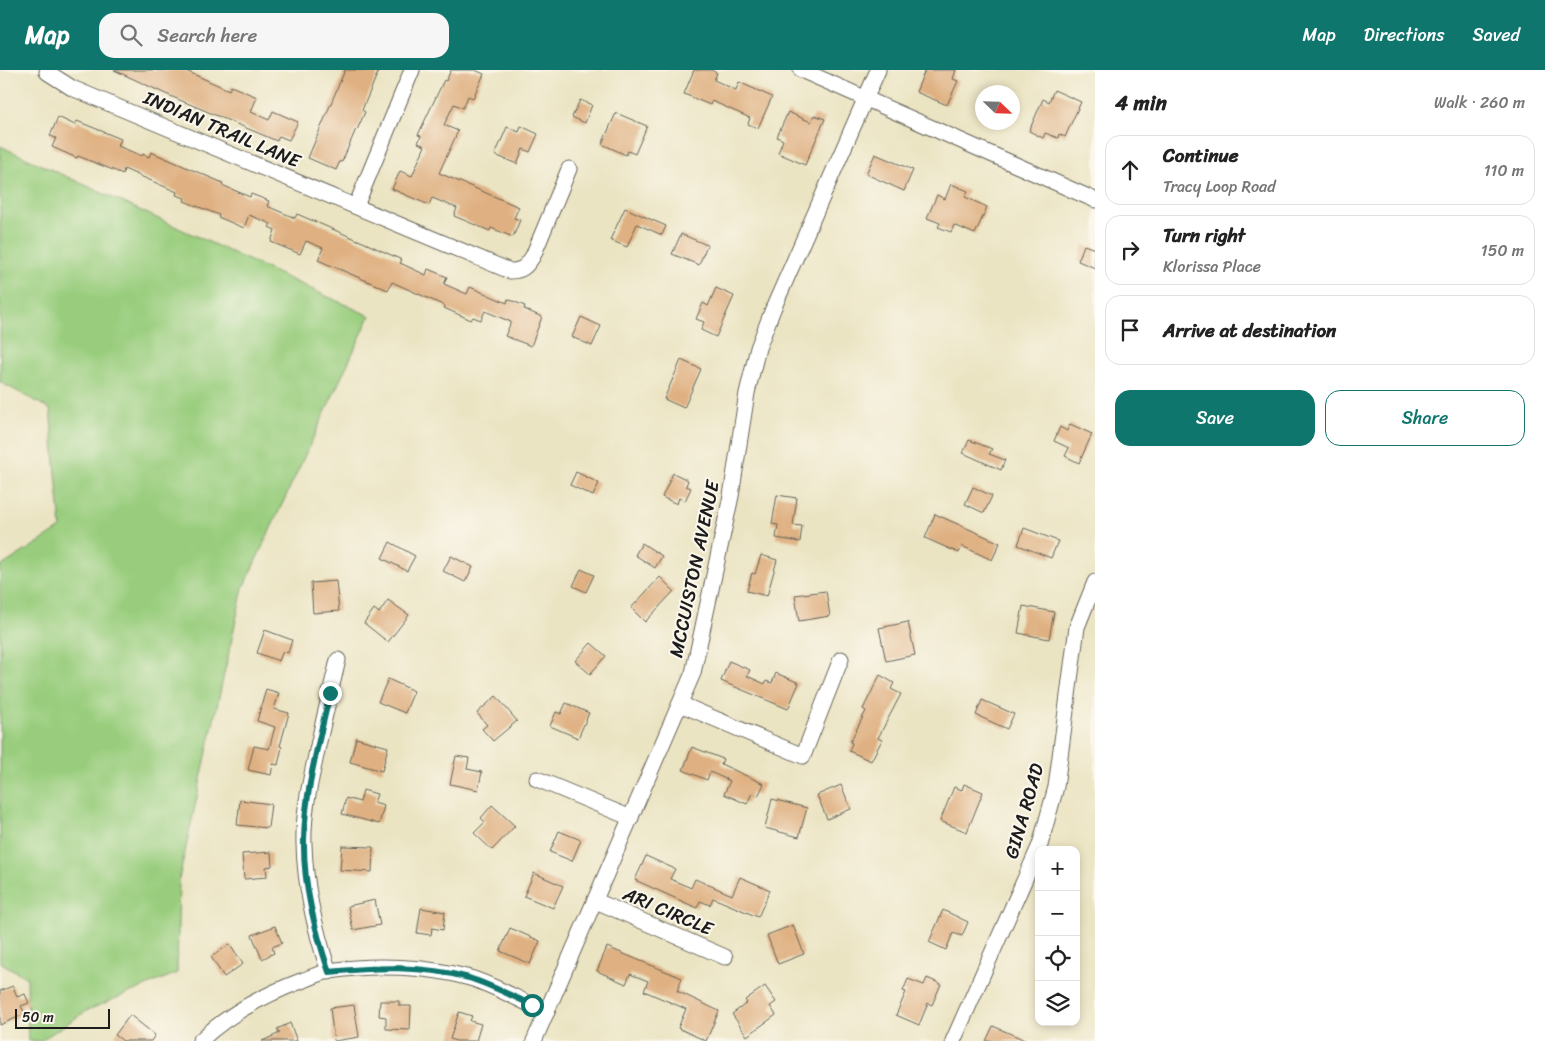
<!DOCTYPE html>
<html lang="en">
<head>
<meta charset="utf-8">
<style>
	body { margin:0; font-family:Sriracha,sans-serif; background:#f6f6f6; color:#222 }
	.controls { position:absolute; right:15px; bottom:15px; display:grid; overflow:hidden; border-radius:10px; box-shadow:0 2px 8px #0003 }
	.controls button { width:45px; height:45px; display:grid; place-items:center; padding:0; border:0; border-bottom:1px solid #e0e0e0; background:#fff; color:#222; font:25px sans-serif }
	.compass { position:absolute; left:975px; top:15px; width:45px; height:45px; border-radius:50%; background:#fff; box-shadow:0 2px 8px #0003; rotate:113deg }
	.scale { position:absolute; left:15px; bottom:12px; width:95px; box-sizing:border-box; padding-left:5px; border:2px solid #1c1c1c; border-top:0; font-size:14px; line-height:18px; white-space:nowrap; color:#1c1c1c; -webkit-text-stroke:4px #fbf7ec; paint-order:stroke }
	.stop { position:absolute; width:15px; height:15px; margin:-11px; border:4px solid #0f766e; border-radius:50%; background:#fff }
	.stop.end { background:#0f766e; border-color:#fff; box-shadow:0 1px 5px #0008 }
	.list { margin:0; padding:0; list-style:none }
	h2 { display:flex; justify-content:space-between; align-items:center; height:65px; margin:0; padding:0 20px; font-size:21px }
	h2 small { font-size:16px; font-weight:400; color:#767676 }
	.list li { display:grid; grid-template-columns:32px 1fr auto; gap:15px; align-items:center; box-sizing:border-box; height:70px; margin:0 10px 10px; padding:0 10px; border:1px solid #e0e0e0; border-radius:15px }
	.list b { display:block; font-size:19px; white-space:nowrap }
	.list p { margin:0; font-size:16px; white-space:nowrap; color:#767676 }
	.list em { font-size:16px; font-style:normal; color:#767676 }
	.actions { display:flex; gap:10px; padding:15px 20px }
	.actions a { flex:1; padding:11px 0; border:1px solid #0f766e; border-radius:15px; text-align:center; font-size:18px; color:#0f766e }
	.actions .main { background:#0f766e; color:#fff }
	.icon { flex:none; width:28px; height:28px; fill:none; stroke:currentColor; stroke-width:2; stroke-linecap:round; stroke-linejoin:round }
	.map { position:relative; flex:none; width:1095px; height:971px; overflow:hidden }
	header { display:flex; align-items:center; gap:30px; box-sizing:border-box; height:70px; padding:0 25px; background:#0f766e; color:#fff }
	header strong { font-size:24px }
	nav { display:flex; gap:28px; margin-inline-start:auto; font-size:18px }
	.search { width:350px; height:45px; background:#f6f6f6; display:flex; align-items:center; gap:12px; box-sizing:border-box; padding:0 18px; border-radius:15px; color:#767676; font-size:19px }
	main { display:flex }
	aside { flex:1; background:#fff }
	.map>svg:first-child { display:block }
	.green { fill:#99cd7d; stroke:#5a744c }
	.building { fill:#dfb081 }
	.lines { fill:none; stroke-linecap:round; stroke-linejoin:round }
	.minor-casing { stroke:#646256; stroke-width:17 }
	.minor { stroke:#fff; stroke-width:15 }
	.route { stroke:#0f766e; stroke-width:6 }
	.labels { text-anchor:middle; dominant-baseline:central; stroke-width:4; stroke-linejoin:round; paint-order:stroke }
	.street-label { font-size:19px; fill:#1c1c1c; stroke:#fbf7ec }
</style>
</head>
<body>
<header>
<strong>Map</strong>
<div class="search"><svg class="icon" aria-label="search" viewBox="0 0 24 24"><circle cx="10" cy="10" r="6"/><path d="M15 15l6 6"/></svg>Search here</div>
<nav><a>Map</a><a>Directions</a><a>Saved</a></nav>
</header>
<main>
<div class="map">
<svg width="1095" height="971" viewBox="0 0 1095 971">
	<rect width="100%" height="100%" fill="#fbf7ec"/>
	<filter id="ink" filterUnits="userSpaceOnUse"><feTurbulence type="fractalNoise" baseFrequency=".02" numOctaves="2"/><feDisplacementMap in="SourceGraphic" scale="10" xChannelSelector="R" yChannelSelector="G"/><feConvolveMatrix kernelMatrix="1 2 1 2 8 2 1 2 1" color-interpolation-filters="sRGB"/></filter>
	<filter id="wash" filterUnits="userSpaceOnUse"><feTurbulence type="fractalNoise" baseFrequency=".0096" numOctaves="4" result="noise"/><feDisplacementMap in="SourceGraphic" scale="20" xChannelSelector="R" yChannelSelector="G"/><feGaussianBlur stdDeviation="1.12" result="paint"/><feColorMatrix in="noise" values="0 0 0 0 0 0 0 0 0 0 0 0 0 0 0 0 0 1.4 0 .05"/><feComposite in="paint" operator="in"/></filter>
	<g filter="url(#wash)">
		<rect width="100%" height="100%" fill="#ebe4c3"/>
		<path class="green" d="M0,76L370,246L243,518L179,809L177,903L88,940L40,971H28L27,908L0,892V497L61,458L50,339L0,312Z"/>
		<g id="blocks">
			<g class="building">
				<path d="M114,0H184L229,20L231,16L257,27L251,42L269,50L273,41L298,52L289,70L279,66L277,71L168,25Z"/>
				<path d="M345,0H379L362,40L365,42L357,60L356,59L342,92L340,91L336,100L308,88Z"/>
				<path d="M451,0H475L484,4L473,28L468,26L463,38L454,34L444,55L458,61L439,103L519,137L514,148L520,150L513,167L491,158L490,161L454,146L457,138L432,128L429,135L392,119L400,101L412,106L425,76L418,73L421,66L418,65L444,10L446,11Z"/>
				<path d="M694,0H711L717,3L714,10L736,20L739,12L772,27L758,58L748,54L750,48L712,31L710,35L684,24Z"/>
				<path d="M925,0H956L953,9L958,11L947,35L916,22Z"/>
				<path d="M1054,20L1081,32L1065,67L1059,64L1058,68L1045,63L1043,68L1029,61L1043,29L1049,32Z"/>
				<path d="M580,30L592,35L585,53L572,47Z"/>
				<path d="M788,42L811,52L814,45L825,49L805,95L778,83L783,70L777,67Z"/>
				<path d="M616,43L647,56L635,84L628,81L626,85L602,74Z"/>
				<path d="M58,47L75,55L77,51L121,69L118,76L142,86L143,84L149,87L151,82L223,113L222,115L250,127L251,124L269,131L267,136L295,148L297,144L365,173L402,190L400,193L426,205L428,199L447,207L444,214L467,224L470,217L507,233L508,229L525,236L524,239L542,247L531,276L505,266L511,252L485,241L481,250L473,247L471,250L444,238L445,236L392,212L388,220L318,190L323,178L306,171L300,184L271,172L275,160L269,157L271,154L249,145L244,158L218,147L219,145L184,131L185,128L176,125L177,122L124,99L123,104L78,86L77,88L52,77L56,68L50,66Z"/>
				<path d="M521,56L538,64L530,82L523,79L517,94L495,85L507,57L519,62Z"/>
				<path d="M875,84L913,100L904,121L866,104Z"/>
				<path d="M951,114L968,121L965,127L987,137L975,164L954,155L951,162L938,157L940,153L927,148L937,125L945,129Z"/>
				<path d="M625,138L666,156L662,165L637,154L627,177L610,170Z"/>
				<path d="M681,164L707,175L699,195L672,184Z"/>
				<path d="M1084,175L1095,179V198L1078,191Z"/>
				<path d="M716,218L734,226L716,267L701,260L704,252L696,249L703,233L708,236Z"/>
				<path d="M581,247L601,256L592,276L572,267Z"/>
				<path d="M681,290L701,299L684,338L664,329Z"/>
				<path d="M1070,354L1092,364L1079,393L1065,386L1069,378L1054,371L1060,357L1067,361Z"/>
				<path d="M969,370L992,379L989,384L1005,390L1001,400L963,383Z"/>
				<path d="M576,402L599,413L593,426L570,415Z"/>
				<path d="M673,403L688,410L686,416L691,418L685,431L679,428L677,434L662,427Z"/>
				<path d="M973,417L992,426L984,443L965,434Z"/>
				<path d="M777,425L797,428L793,455L802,456L800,472L776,468L778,455L772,454Z"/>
				<path d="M935,444L1000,473L992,490L962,476L959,483L925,468Z"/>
				<path d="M1024,458L1058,471L1051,488L1018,475Z"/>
				<path d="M390,472L415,486L407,501L382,488Z"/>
				<path d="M642,473L662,486L655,498L635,485Z"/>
				<path d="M761,485L777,490L767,526L747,521L752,503L755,504Z"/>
				<path d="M451,486L473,497L465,512L443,501Z"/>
				<path d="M581,499L594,505L586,522L573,516Z"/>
				<path d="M660,507L674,521L645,552L631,538Z"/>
				<path d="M336,511L339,541L313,543L311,513Z"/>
				<path d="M826,521L830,546L799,551L795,525Z"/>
				<path d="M388,530L409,545L388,572L364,553L374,539L379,543Z"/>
				<path d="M1023,536L1054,542L1049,569L1018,563Z"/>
				<path d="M908,552L915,585L886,591L879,558Z"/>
				<path d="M265,560L292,570L288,583L283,581L279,591L257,583Z"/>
				<path d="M591,573L606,586L590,604L575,591Z"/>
				<path d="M729,591L750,600L747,606L765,614L766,611L772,613L776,603L799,613L788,639L721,611Z"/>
				<path d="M880,605L894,613L891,619L901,624L878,668L882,670L871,691L849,681L852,673L850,672L866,641L863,639Z"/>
				<path d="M388,609L414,621L405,643L378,632Z"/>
				<path d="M266,619L279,623L274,639L289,643L280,676L282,677L278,695L273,694L271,705L248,700L254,676L269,679L275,657L257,651Z"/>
				<path d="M496,626L517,651L493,671L482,659L487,655L477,643Z"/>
				<path d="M982,630L1014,644L1007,659L976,645Z"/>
				<path d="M566,633L589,643L578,668L550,656L556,642L561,644Z"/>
				<path d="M356,668L388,677L382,701L350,692Z"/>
				<path d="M692,677L723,689L721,694L764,714L758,726L752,723L747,734L724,724L730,711L710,702L707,710L683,700Z"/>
				<path d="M456,686L469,688L467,699L482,702L478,720L450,714Z"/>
				<path d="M964,714L983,722L967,762L940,751L954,717L962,720Z"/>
				<path d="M841,715L851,739L827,749L817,725Z"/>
				<path d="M363,720L377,724L374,733L384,736L379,754L342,744L346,728L360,732Z"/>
				<path d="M772,729L807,738L799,767L765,758Z"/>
				<path d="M240,730L271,734L268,758L237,755Z"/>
				<path d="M492,735L515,756L492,780L474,763L485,752L481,748Z"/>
				<path d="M559,761L581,770L572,791L550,782Z"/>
				<path d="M342,776L373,777L372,802L340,800Z"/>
				<path d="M271,782L272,796L266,797L267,807L244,809L242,784Z"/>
				<path d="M646,786L675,799L670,809L691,818L695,809L732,825L740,807L770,820L758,847L713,828L710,835L700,831L697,838L635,810Z"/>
				<path d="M534,803L563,816L553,838L524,826Z"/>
				<path d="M375,830L380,855L353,860L348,836Z"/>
				<path d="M421,838L445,842L443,860L432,858L431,865L417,863Z"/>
				<path d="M943,840L968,852L962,866L953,863L946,880L929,872Z"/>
				<path d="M793,855L804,884L778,894L767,865Z"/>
				<path d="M275,856L282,873L272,877L274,883L262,889L252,865Z"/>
				<path d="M510,858L540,871L530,894L500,881Z"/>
				<path d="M230,874L243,894L224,907L211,887Z"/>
				<path d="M607,877L682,908L677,921L719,941L706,971L678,958L686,939L644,921L648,911L630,904L626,914L597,901Z"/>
				<path d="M927,908L941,914L932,935L928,933L919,955L896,945L906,922L903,921L908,909L924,915Z"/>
				<path d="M13,916L17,927L25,924L29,933L21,936L25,944L0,955V921Z"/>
				<path d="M765,916L776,932L770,936L776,945L747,966L732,944L747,933L745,930Z"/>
				<path d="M380,931H399V936H411L410,960L386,959V947L379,946Z"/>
				<path d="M354,935L359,967L334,971L330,938Z"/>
				<path d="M459,942L472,946L470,951L481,954L476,971H456L450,969Z"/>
				<path d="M130,945L155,965L151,971H123L115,965Z"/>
				<path d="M290,953L297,971H262L280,963L277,959Z"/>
				<path d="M993,956L1027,971H986Z"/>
			</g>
		</g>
	</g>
	<g filter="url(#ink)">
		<use href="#blocks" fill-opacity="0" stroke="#646256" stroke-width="1"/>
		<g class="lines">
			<g class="minor-casing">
				<g id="minor">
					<path d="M48,0L47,2L72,18L510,201C522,201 526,197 533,186L569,99"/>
					<path d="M801,0L1095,130"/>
					<path d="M356,136L412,0"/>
					<path d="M680,634L803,686L841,589"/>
					<path d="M537,709L631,748"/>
					<path d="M596,831L725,887"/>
					<path d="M329,902C315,860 305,817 304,774C303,746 309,717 315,690C322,656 330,623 338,590"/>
					<path d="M200,971C229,943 264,925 301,911C310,908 320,903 330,901C373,894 428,896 470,908C496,916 521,931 547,942"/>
					<path d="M534,971L693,603L731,426L747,323L758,278L773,239L878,0"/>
					<path d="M953,971L1040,775L1056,717L1077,557L1095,512"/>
				</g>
			</g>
			<use href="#minor" class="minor"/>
		</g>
	</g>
	<g class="lines" filter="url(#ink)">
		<path class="route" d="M330,623C319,671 305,720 304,770C303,815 315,860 329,902C375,897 423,895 469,908C491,915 512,926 532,935"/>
	</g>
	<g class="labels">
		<g class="street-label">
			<text transform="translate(222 59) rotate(23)">INDIAN TRAIL LANE</text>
			<text transform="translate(694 499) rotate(-78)">MCCUISTON AVENUE</text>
			<text transform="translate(1024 741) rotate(-74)">GINA ROAD</text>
			<text transform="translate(668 841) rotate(23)">ARI CIRCLE</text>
		</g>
	</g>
</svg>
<div class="controls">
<button>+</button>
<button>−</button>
<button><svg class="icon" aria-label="locate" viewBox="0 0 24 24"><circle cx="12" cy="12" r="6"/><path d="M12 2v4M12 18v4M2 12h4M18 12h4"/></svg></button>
<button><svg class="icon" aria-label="layers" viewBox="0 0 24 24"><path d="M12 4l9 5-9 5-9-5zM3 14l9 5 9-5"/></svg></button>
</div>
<svg class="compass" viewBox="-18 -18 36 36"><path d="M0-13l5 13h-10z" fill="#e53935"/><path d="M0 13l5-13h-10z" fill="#767676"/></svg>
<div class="scale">50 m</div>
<div class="stop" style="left:532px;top:935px"></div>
<div class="stop end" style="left:330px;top:623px"></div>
</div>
<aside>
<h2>4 min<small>Walk · 260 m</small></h2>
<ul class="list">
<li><svg class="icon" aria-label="ahead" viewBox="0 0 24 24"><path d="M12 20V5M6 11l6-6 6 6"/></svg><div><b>Continue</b><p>Tracy Loop Road</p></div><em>110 m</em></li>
<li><svg class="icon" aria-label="right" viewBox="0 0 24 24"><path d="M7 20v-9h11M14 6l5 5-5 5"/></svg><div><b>Turn right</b><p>Klorissa Place</p></div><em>150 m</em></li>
<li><svg class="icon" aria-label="arrive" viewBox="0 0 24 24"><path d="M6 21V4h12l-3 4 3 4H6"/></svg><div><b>Arrive at destination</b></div></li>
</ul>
<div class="actions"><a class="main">Save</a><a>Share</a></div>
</aside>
</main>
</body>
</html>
